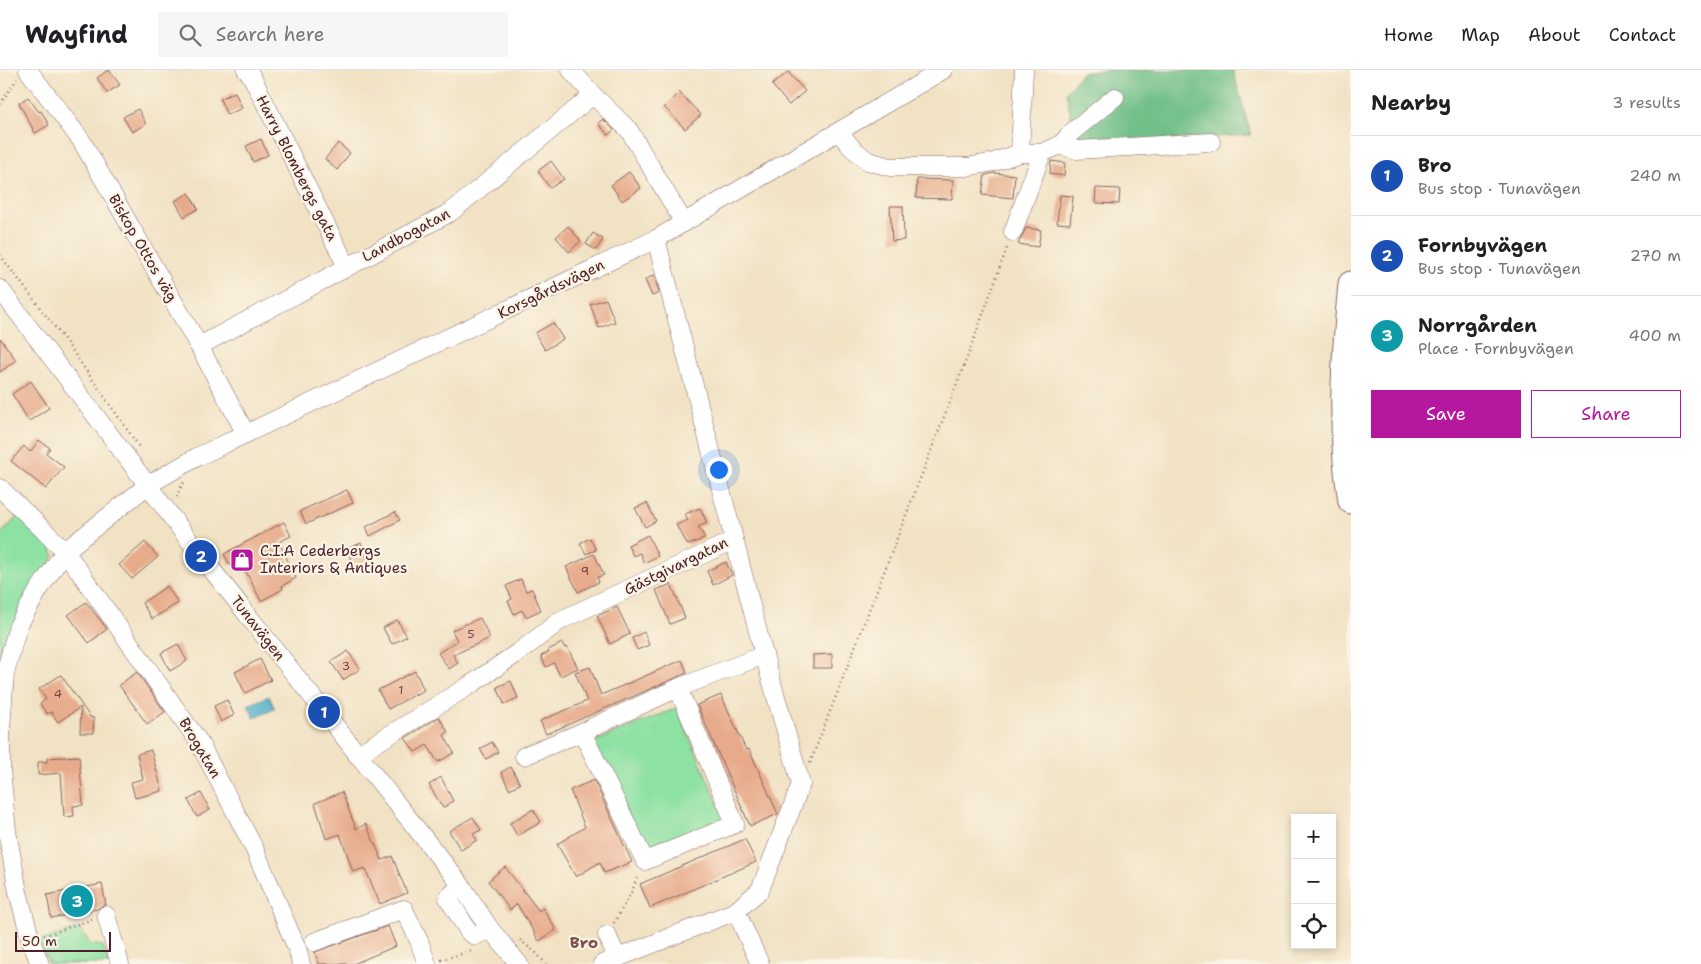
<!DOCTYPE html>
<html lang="en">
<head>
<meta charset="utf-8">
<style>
	body { margin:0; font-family:"Shantell Sans",sans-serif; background:#f6f6f6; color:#202124 }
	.controls { position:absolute; right:15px; bottom:15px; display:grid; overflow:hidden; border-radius:0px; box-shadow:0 2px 8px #0003 }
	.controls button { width:45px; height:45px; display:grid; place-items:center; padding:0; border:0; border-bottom:1px solid #e0e0e0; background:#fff; color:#202124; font:25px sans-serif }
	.scale { position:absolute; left:15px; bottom:12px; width:96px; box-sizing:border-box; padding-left:5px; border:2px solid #4a1f2b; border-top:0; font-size:14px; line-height:18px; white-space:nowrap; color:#4a1f2b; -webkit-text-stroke:4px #fcf5e5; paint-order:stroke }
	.you { position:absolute; left:718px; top:399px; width:18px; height:18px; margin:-12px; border:4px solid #fff; border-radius:50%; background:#1a73e8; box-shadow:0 0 0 8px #1a73e833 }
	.badge { display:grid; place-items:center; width:32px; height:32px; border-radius:50%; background:#b5179e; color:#fff; font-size:16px; font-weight:700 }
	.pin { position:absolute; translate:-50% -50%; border:2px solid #fff; box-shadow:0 1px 5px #0006 }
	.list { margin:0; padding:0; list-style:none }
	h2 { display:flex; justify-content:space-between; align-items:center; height:65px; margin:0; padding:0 20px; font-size:21px }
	h2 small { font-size:16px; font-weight:400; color:#757577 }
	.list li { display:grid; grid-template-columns:32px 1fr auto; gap:15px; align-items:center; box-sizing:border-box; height:80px; padding:0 20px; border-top:1px solid #e0e0e0 }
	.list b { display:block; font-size:19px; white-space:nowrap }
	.list p { margin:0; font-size:16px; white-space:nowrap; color:#757577 }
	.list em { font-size:16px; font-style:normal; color:#757577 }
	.actions { display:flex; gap:10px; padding:15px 20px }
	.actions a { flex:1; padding:11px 0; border:1px solid #b5179e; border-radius:0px; text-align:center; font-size:18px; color:#b5179e }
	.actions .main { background:#b5179e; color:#fff }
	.icon { flex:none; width:28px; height:28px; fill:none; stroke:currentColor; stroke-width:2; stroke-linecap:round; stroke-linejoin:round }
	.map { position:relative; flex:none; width:1351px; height:894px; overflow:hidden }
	header { display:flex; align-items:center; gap:30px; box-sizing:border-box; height:70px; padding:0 25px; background:#fff; border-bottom:1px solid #e0e0e0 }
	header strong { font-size:24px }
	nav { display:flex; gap:28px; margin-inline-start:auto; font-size:18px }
	.search { width:350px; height:45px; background:#f6f6f6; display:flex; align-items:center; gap:12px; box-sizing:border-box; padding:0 18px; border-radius:0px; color:#757577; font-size:19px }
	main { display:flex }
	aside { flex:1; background:#fff }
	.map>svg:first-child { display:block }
	.green { fill:#8ce1a3; stroke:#6b8067 }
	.forest { fill:#71bf89; stroke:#5e6f5a }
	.water { fill:#49acc8; stroke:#4a667a }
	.building { fill:#e7ab8b }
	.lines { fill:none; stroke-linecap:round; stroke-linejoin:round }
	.minor-casing { stroke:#846361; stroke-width:19 }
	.highway-casing { stroke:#846361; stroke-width:27 }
	.path { stroke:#846361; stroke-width:2.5; stroke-dasharray:1 4; stroke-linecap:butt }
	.minor { stroke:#fff; stroke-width:18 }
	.highway { stroke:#fff; stroke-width:25 }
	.labels { text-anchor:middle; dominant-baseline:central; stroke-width:4.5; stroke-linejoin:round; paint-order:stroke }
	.number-label { font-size:12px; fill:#714243 }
	.street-label { font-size:15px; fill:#4a1f2b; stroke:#fcf5e5 }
	.poi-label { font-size:15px; fill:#4a1f2b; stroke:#fcf5e5; text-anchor:start }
	.neighbourhood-label { font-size:16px; font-weight:bold; fill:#81504d; stroke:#fcf5e5 }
</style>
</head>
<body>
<header>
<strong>Wayfind</strong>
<div class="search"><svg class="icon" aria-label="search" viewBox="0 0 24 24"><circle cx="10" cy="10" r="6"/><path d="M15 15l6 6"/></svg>Search here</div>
<nav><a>Home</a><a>Map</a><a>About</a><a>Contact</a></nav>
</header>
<main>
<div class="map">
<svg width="1351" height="894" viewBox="0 0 1351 894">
	<rect width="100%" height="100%" fill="#fcf5e5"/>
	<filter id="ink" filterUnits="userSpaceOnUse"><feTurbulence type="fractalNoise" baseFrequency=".02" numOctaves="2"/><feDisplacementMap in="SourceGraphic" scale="10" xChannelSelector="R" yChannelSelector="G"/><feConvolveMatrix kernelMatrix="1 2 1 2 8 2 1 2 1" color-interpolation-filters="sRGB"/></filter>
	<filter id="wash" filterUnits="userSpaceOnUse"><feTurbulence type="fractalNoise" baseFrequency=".0096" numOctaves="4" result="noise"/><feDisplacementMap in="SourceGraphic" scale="20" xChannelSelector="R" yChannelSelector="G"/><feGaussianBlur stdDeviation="1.12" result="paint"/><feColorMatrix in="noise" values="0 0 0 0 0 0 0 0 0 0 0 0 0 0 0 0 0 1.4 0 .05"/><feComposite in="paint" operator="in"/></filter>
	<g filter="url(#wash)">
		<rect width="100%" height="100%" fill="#f1e2c4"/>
		<g class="green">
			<path d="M20,444L51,477L54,485L0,599V465Z"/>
			<path d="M677,638L726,752L646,783L593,672Z"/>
			<path d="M80,858L90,874L103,876L109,894H49L39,871Z"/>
		</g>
		<path class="forest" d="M1104,0H1233L1251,65L1076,74L1066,22L1082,3Z"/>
		<path class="water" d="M269,626L275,639L254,648L248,635Z"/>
		<g id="blocks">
			<g class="building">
				<path d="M108,0H109L120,15L107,23L97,8Z"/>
				<path d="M788,2L805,21L789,35L772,15Z"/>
				<path d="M235,22L242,38L227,45L220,29Z"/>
				<path d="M679,22L701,45L685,59L664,37Z"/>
				<path d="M28,27L39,42L41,41L49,55L35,63L19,33Z"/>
				<path d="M138,39L146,54L132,62L123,47Z"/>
				<path d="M603,49L614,60L608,65L598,53Z"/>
				<path d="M261,69L268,85L253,92L246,76Z"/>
				<path d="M338,73L350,83L337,100L325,89Z"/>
				<path d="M551,91L564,109L550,118L538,101Z"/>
				<path d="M1051,91L1065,93L1064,106L1050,104Z"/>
				<path d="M629,102L641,118L622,131L611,115Z"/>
				<path d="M994,103L1015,105L1013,128L982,125L985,105Z"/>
				<path d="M917,109L953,110L952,129L916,128Z"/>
				<path d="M1096,118L1120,119L1119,134L1095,133Z"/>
				<path d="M189,123L198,139L184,147L175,131Z"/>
				<path d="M1060,125L1073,126L1070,154L1057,153Z"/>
				<path d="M890,136H903L904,170L892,171Z"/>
				<path d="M568,156L581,171L569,182L556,167Z"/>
				<path d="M1026,158L1041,160L1038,177L1018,174Z"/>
				<path d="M593,163L603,169L596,180L586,174Z"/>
				<path d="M654,205L659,223L652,226L645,210Z"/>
				<path d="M606,229L615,252L599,258L590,234Z"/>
				<path d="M553,253L563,269L545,280L535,263Z"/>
				<path d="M0,268L16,290L0,302Z"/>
				<path d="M31,311L49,338L29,351L12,324Z"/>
				<path d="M39,370L50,378L46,383L64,397L46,419L11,391L24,376L30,382Z"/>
				<path d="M347,420L353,433L306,454L300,441Z"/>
				<path d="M647,433L656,451L645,457L635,438Z"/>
				<path d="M700,438L707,453L698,457L705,468L688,475L676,455L688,450L685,444Z"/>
				<path d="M395,442L400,450L370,466L366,457Z"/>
				<path d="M284,452L291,466L279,472L296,508L282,516L283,519L261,531L240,490L230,495L224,484Z"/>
				<path d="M648,465L658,486L644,493L640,483L633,486L628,475Z"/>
				<path d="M590,468L596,480L586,484L580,473Z"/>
				<path d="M145,472L158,487L132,509L119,495Z"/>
				<path d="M361,473L369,494L355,499L347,479Z"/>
				<path d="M594,484L604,505L597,507L599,512L578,522L566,497Z"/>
				<path d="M726,492L732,505L713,515L707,501Z"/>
				<path d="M521,509L526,521L532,519L541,540L526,547L522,540L514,544L508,531L512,529L506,516Z"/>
				<path d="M671,514L685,548L670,554L656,520Z"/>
				<path d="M167,516L178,533L152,549L142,533Z"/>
				<path d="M86,532L107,559L89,573L68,545Z"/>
				<path d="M617,537L630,564L610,574L597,546Z"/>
				<path d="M480,548L490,568L453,585L458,593L449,599L438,583L457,571L452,560Z"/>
				<path d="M397,550L407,566L392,574L383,558Z"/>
				<path d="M644,562L649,575L637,580L632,568Z"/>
				<path d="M562,573L565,578L567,577L578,598L560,606L554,593L546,597L541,586L549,582L548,580Z"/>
				<path d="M178,574L187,591L170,601L161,583Z"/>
				<path d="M348,581L360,599L343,610L331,592Z"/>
				<path d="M832,584V598H813V585Z"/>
				<path d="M260,589L271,610L245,623L235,602Z"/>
				<path d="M682,590L687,603L546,664L540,651L587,631L575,602L590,597L601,625Z"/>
				<path d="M415,601L424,620L388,639L378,620Z"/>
				<path d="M137,602L165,642L147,654L119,615Z"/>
				<path d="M61,605L90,647L94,648L93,663H80L81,637L58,652L51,642L47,644L40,634L46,629L39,619Z"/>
				<path d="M511,611L518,628L504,634L497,617Z"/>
				<path d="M721,625L746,680L749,679L778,744L750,756L697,635Z"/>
				<path d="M227,630L234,645L221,652L214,636Z"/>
				<path d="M439,647L448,662L444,665L454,683L438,692L427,675L415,682L405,668Z"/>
				<path d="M492,672L498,682L486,689L480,679Z"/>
				<path d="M151,680L162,721L135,728L131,712L143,709L137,684Z"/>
				<path d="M79,686L83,735L73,736L74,746L64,747L61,703L38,705V692H47V688Z"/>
				<path d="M511,697L520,714L509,719L501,702Z"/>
				<path d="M441,707L453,731L443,738L429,715Z"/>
				<path d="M594,710L632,792L604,803L600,792L576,807L557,774L585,757L570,720Z"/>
				<path d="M342,722L356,759L366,754L382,790L392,786L407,823L380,834L365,798L353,802L340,764L326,769L315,733Z"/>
				<path d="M201,723L210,740L197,747L188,730Z"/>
				<path d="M533,739L541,752L517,766L510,753Z"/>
				<path d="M473,747L481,760L473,764L477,770L461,780L449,761Z"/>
				<path d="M745,769L756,792L650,838L640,814Z"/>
				<path d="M505,797L539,841L543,838L556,860L539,871L517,834L510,840L488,811Z"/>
				<path d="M102,814L106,835H103L97,839L51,848L47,825Z"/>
				<path d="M388,856L396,876L353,894H319L315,882Z"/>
			</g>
		</g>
	</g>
	<g filter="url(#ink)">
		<use href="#blocks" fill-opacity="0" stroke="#846361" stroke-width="1"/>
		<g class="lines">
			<g class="minor-casing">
				<g id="minor">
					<path d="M28,0L81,70L199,276L246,364"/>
					<path d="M246,0L251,5L347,197"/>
					<path d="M571,0L593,25L629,60L684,153"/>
					<path d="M839,62L852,78L868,91L890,97H967L994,92L1020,83H1042L1060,75L1072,62L1115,27"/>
					<path d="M1060,75L1077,80L1211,72"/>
					<path d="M1020,83L1024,0"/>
					<path d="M1013,162L1042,83"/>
					<path d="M0,219L201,486L461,815L490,859L519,894"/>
					<path d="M199,276L451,142L593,25"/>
					<path d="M0,418L65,481L199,672L254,778L298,881L301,894"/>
					<path d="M582,662L645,791L735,754L678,618"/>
					<path d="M357,685L467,617L519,582L561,550L734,470"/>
					<path d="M524,686L582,662L678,618L764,585"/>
					<path d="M461,815L448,828L469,862L475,866L490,859"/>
					<path d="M736,841L760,894"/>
					<path d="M106,845L120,894"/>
					<path d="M607,865L617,887"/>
					<path d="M314,872L404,839L419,871L427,894"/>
					<path d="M40,894L31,871L18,822L7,761L1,699V659L5,603L18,556L38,521L65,481L148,415L197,387L656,169L943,0"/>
					<path d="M602,894L736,841L760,820L801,714L764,585L656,169"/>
				</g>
			</g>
			<g class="highway-casing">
				<path id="highway" d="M1351,214C1344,286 1339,359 1351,431"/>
			</g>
			<g class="path">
				<path d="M0,34L17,9"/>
				<path d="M0,185L67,273L140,378"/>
				<path d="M177,427L179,420L185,411"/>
				<path d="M810,693L970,280L1008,175"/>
				<path d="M614,853L630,825L639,805"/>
				<path d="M44,866L93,849"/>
				<path d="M520,870L536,883L546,894"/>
				<path d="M441,890L471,881"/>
			</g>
			<use href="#minor" class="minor"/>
			<use href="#highway" class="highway"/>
		</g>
	</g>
	<defs>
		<g id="shop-square" transform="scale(1.25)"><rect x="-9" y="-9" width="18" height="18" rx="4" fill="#b5179e" stroke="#fcf5e5"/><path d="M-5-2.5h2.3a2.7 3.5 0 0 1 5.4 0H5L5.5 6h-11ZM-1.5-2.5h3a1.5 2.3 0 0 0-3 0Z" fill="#fff"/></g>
	</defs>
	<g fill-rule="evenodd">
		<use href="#shop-square" x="242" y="490"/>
	</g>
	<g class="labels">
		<g class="number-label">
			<text x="585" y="501">9</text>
			<text x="471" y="564">5</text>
			<text x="346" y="596">3</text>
			<text x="401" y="620">1</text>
			<text x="58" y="624">4</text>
		</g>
		<g class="street-label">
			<text transform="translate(297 98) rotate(63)">Harry Blombergs gata</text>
			<text transform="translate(406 165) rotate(-28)">Landbogatan</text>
			<text transform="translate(143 178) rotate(60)">Biskop Ottos väg</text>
			<text transform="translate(551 219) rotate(-26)">Korsgårdsvägen</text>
			<text transform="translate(676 496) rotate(-26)">Gästgivargatan</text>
			<text transform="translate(258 558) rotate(52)">Tunavägen</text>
			<text transform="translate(200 678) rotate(59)">Brogatan</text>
		</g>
		<g class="poi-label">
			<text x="260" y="481">C.I.A Cederbergs<tspan x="260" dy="17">Interiors &amp; Antiques</tspan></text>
		</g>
		<g class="neighbourhood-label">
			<text x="584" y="872">Bro</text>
		</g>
	</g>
</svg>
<div class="controls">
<button>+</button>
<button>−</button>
<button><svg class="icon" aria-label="locate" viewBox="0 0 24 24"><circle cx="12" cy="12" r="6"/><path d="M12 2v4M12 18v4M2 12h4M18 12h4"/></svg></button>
</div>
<div class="scale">50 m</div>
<div class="you"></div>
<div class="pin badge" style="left:324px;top:642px;background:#1a4fb4">1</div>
<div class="pin badge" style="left:201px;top:486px;background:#1a4fb4">2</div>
<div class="pin badge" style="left:77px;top:831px;background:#0f9aa8">3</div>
</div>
<aside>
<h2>Nearby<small>3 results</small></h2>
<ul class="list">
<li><span class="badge" style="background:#1a4fb4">1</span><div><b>Bro</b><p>Bus stop · Tunavägen</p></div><em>240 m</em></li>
<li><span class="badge" style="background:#1a4fb4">2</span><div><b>Fornbyvägen</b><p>Bus stop · Tunavägen</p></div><em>270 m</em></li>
<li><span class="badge" style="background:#0f9aa8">3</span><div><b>Norrgården</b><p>Place · Fornbyvägen</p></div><em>400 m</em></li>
</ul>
<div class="actions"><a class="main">Save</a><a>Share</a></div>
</aside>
</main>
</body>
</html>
